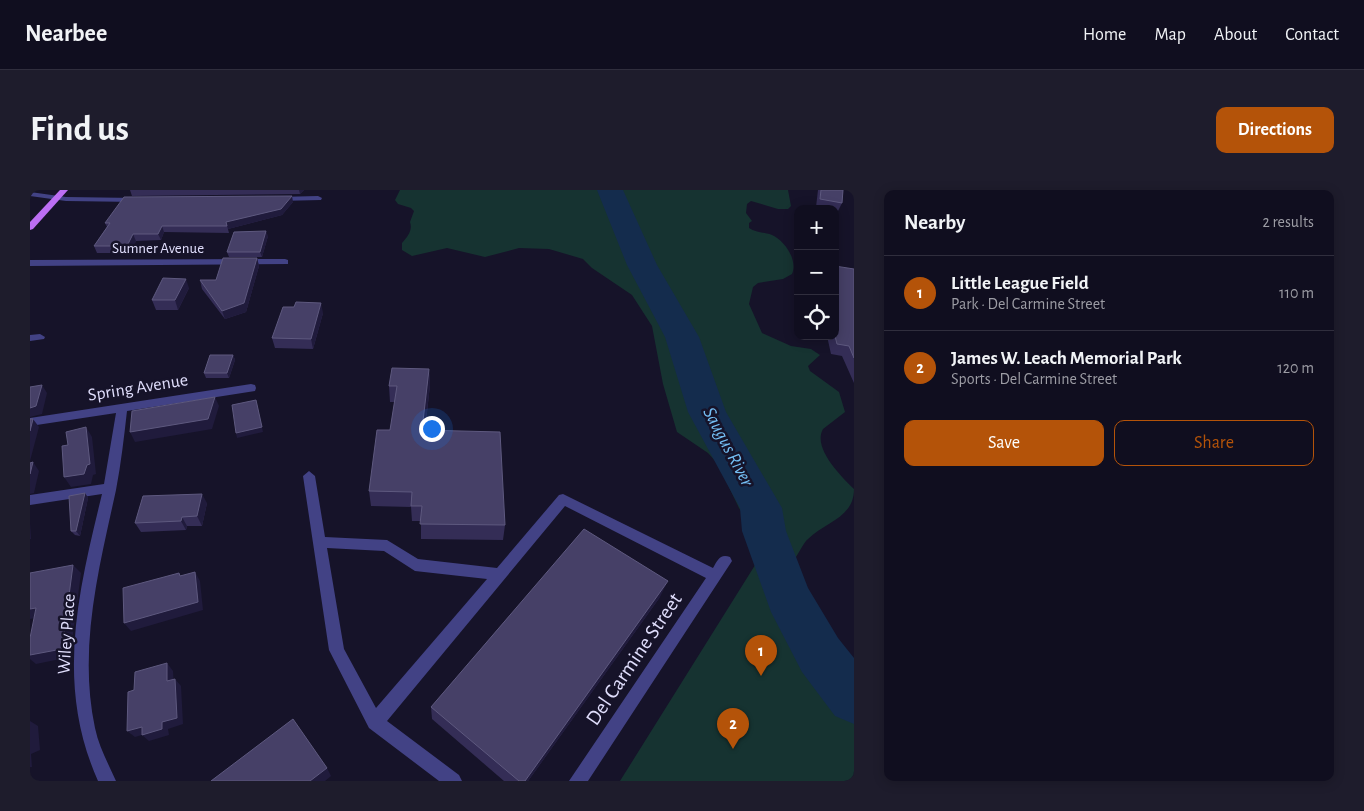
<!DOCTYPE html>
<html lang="en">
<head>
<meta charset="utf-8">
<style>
	body { margin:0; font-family:"Alegreya Sans",sans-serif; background:#1e1c2c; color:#f1f3f6 }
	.controls { position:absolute; right:15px; top:15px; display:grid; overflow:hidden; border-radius:10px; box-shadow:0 2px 12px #0003 }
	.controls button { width:45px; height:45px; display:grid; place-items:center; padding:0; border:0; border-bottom:1px solid #302e3d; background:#100e1f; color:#f1f3f6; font:25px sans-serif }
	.you { position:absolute; left:401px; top:238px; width:18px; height:18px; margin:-12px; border:4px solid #fff; border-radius:50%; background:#1a73e8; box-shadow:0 0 0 8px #1a73e833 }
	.badge { display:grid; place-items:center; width:32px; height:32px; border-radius:50%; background:#b45309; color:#fff; font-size:16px; font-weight:700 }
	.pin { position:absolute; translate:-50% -41px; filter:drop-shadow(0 1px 2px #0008) }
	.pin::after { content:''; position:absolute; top:26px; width:18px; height:15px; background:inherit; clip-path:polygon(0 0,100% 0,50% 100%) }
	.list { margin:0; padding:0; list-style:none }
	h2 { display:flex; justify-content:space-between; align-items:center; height:65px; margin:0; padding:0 20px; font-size:21px }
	h2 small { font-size:16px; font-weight:400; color:#9c9ca4 }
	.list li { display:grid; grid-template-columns:32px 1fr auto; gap:15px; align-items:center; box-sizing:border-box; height:75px; padding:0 20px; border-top:1px solid #302e3d }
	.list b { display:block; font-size:19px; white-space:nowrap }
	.list p { margin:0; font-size:16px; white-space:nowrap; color:#9c9ca4 }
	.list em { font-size:16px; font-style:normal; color:#9c9ca4 }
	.actions { display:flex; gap:10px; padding:15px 20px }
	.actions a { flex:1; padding:11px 0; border:1px solid #b45309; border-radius:10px; text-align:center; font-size:18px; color:#b45309 }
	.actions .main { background:#b45309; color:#fff }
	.icon { flex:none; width:28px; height:28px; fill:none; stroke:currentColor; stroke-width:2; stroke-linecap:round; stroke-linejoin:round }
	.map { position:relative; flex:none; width:824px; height:591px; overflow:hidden; border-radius:10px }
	header { display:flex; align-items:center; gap:30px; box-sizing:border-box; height:70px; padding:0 25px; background:#100e1f; border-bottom:1px solid #302e3d }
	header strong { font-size:24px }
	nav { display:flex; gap:28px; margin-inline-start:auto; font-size:18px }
	.intro { display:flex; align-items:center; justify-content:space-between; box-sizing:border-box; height:120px; padding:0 30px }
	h1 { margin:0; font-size:35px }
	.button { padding:12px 22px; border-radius:10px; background:#b45309; color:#fff; font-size:18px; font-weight:700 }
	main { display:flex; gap:30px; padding:0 30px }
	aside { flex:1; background:#100e1f; border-radius:10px; box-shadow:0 2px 12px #0003 }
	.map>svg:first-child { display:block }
	.green { fill:#163331 }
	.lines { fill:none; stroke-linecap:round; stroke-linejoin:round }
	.river { fill:#142c4d; fill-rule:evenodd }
	.minor { fill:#424285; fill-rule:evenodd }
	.major { fill:#bc6ef4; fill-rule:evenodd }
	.wall { fill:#342d56 }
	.shaded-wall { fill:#201b3c }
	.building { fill:#464067; stroke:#5e597f }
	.labels { text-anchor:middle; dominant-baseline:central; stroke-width:5; stroke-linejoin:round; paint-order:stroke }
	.far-street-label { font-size:15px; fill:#e0defc; stroke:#161329 }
	.street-label { font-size:18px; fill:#e0defc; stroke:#161329 }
	.water-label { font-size:19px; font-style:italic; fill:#74bef4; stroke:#161329 }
	.near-street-label { font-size:21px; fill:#e0defc; stroke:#161329 }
</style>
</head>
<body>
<header>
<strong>Nearbee</strong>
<nav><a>Home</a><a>Map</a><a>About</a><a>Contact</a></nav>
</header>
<div class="intro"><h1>Find us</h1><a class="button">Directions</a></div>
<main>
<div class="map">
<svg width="824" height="591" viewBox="0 0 824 591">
	<rect width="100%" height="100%" fill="#161329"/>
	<path class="green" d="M370,0H758L761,16L758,19H748L721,11L717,14L716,23L722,31L719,33V38C726,43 734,42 742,45C755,51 768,70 762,84L753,89L728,93L723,97L719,114L732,143L761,156L781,159L790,165L778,176L780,181L809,202L815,222L793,239C782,258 812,287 824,299C824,328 795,332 778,349C774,352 767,366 763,372L746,374L758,407L771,433L790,465L824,508V591H590L732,364L726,345L709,318L688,274L678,263L647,242L633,194L622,136L602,105L562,78L553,69L519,59L489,58L455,67L417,58L382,66L372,60V53C377,47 383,41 380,32L384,21L381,18L368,14L365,10Z"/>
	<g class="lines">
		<path class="river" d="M567,0H593L627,75L669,147L696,222L752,318L756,341L778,398L808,448L824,468V534L805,526L772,482L741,422L712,341L710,318L658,222L635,147L597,75Z"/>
		<g class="minor">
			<path d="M0,2L36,7L107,8L111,10L107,12L36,11L0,6Z"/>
			<path d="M288,6L292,8L291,10L247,11L243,9L247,7Z"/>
			<path d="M255,69L258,70V74L0,76V70Z"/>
			<path d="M10,144L15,147L14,149L0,151V145Z"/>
			<path d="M221,194L225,195L226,198L225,201L97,221C94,247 91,274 86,300C69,378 48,458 65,538C69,557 78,573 86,591H68C25,494 48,403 72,304L0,315V305L74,294L86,223L0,236V228Z"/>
			<path d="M279,281L285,286L295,347L357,350L388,369L467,378L529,305L533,304L683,378C687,371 690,363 700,367L702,371L558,591H539L676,388L535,316L357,531L429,585L432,591H409L339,538L299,460L273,286ZM297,358L354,361L385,381L457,389L346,518L314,459Z"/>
		</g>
		<path class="major" d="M30,0H38L3,39L0,40V32Z"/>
	</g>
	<g class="wall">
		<path d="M100,0H274L270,4L102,6Z"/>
		<path d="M788,0H813L812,13L808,21H805V19H794L786,17Z"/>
		<path d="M263,12L252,25L198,39L199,43L134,42L131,50L106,51L100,63H67L64,56L77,37L75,33Z"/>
		<path d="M238,46L232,67H199L197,62Z"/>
		<path d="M227,68L229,76L216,122L195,129L172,99L170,90H186Z"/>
		<path d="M824,79V193L812,166L801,164L797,146H805Z"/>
		<path d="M159,98L148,120H126L122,110Z"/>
		<path d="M293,123L283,159L245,158L242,148Z"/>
		<path d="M203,165L205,170L199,188H176L174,183Z"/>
		<path d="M399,179L400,195L395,241L475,335L473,350L391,349V331H382L381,317L341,316L339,301L360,240L365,212H360L359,196Z"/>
		<path d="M55,303L58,308L50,346L45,345L41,341Z"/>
		<path d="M177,313L172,336H157L156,340L111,342L105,333Z"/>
		<path d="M630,407L498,591H474L402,529L401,517Z"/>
	</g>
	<g class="shaded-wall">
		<path d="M269,0H274L270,4Z"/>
		<path d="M262,6L263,12L252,25L198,39L199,43L196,32Z"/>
		<path d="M132,36L134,42L131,50L128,44Z"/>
		<path d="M236,41L238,46L232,67L230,62Z"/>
		<path d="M103,44L106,51L100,63L97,56Z"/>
		<path d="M227,68L229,76L216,122L195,129L192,121Z"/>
		<path d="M156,89L159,98L148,120L145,110Z"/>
		<path d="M291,113L293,123L283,159L281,149Z"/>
		<path d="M203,165L205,170L199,188L197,183Z"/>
		<path d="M399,179L400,195L393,256L392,240Z"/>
		<path d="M12,195L17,203L12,224L0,227V218Z"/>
		<path d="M185,207L189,216L182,239L105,252L100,242Z"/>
		<path d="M226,210L233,242L207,248L206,243Z"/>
		<path d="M3,229L9,237L0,271V241Z"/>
		<path d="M56,237L62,247L66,284L63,285L61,294L41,297L34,287Z"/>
		<path d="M3,272L9,281L4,303L0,304V284Z"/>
		<path d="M55,303L58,308L50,346L46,341Z"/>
		<path d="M172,304L177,313L172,336L167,326Z"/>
		<path d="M152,327L157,336L156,340L151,331Z"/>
		<path d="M0,333L1,349H0Z"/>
		<path d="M43,375L51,383L40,467L6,474L0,469V465Z"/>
		<path d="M165,382L170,391L173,420L101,441L94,433Z"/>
		<path d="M638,391L630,407L498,591H495Z"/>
		<path d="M6,418L14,426L0,429V419Z"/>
		<path d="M137,473L143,481L144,498L137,491Z"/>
		<path d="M145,489L151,496L153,534L138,539L139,545L119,551L112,545L105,547L97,541L132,532Z"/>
		<path d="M0,531L8,536L10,560L1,564L2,577H0Z"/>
		<path d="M297,578L301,586L295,591H280Z"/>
	</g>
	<g class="building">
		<path d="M791,0H813L812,13L790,9Z"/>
		<path d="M262,6L251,19L196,32L197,36H132L128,44H103L97,56H64L80,33H75L94,7Z"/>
		<path d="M236,41L230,62H197L204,42Z"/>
		<path d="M193,68H227L214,113L192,121L170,90H186Z"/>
		<path d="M805,76L824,79V168L819,156L807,154L805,146Z"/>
		<path d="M133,88L156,89L145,110H122Z"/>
		<path d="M266,112L291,113L281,149L242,148L253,117H264Z"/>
		<path d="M180,165H203L197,183H174Z"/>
		<path d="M362,178L399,179L392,240L470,242L475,335L390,334L392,316H381L382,302L339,301L347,240H360L367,196H359Z"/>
		<path d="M12,195L6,216L0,218V197Z"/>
		<path d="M185,207L178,229L100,242L102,221Z"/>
		<path d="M226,210L232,237L206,243L202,215Z"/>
		<path d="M0,229H3L0,241Z"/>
		<path d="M56,237L60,274L57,275L54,284L34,287L32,256L38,255L36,242Z"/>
		<path d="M3,272L0,284V273Z"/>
		<path d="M55,303L46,341H41L39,306Z"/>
		<path d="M172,304L167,326L152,327L151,331L105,333L113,306Z"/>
		<path d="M554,339L638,391L495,591H489L401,517Z"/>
		<path d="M43,375L32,459L0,465V448L6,418L0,419V383Z"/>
		<path d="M165,382L168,412L94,433L93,398L149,383L150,386Z"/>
		<path d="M137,473V491L145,489L147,528L132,532V539L112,545V537L97,541L98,502L104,500L105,482Z"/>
		<path d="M263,529L297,578L280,591H181Z"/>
	</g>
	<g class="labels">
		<g class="far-street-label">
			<text x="128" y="58">Sumner Avenue</text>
		</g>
		<g class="street-label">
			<text transform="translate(108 198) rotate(-9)">Spring Avenue</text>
			<text transform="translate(37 444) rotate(-86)">Wiley Place</text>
		</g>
		<g class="water-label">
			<text transform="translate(698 257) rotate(62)">Saugus River</text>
		</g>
		<g class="near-street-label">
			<text transform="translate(604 469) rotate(-56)">Del Carmine Street</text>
		</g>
	</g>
</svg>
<div class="controls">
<button>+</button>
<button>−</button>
<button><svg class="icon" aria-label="locate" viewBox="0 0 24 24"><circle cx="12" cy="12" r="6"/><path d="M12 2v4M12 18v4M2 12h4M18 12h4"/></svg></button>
</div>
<div class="you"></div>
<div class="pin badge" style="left:731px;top:486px">1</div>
<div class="pin badge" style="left:703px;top:559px">2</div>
</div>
<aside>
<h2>Nearby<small>2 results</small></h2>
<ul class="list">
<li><span class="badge">1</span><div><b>Little League Field</b><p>Park · Del Carmine Street</p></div><em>110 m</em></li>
<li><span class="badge">2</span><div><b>James W. Leach Memorial Park</b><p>Sports · Del Carmine Street</p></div><em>120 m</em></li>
</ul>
<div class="actions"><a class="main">Save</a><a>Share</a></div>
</aside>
</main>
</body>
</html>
